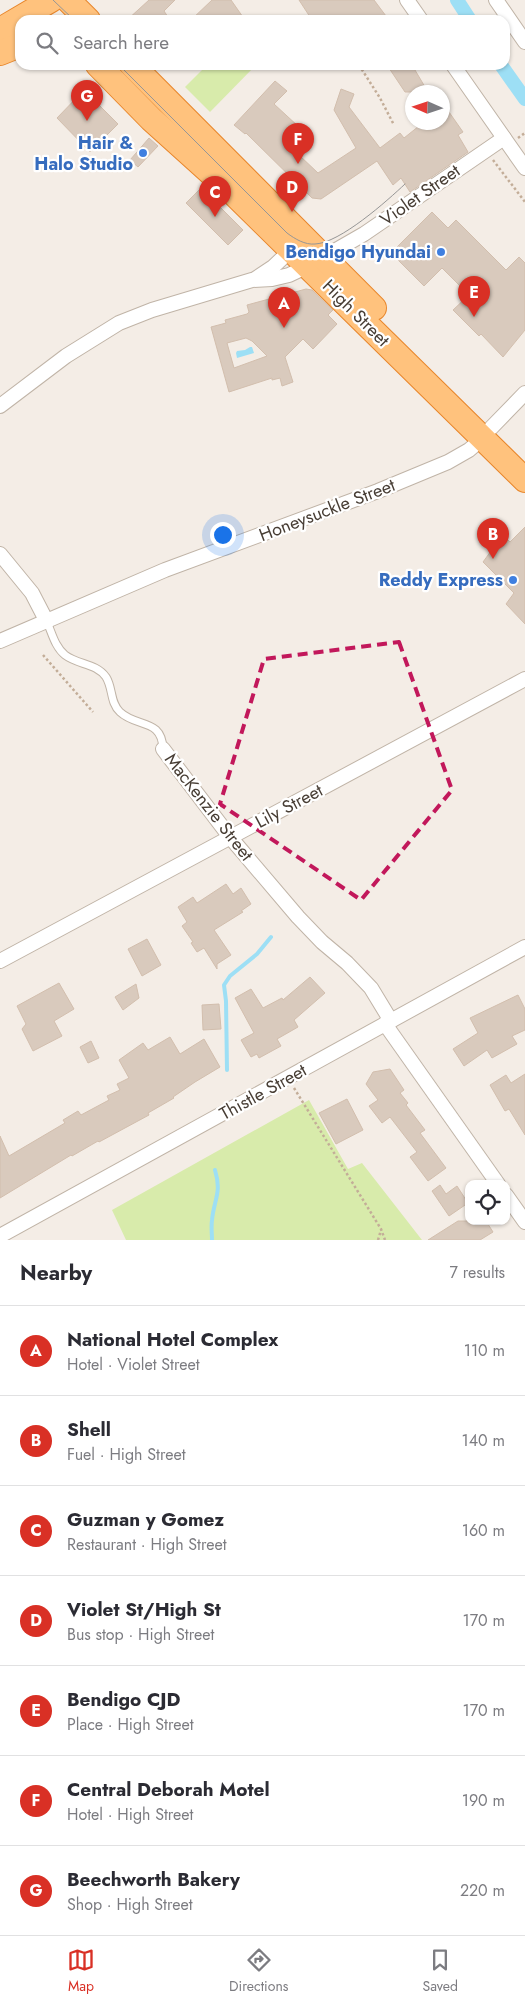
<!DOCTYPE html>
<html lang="en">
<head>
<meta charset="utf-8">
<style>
	body { margin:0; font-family:Jost,sans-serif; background:#f2f2f3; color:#2b2b33 }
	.controls { position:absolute; right:15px; bottom:15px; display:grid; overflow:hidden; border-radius:10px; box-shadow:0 1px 4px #0004 }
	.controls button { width:45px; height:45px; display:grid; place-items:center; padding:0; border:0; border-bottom:1px solid #e1e1e2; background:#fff; color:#2b2b33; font:25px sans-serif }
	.compass { position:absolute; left:405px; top:85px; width:45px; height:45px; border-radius:50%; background:#fff; box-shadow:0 1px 4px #0004; rotate:273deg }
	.you { position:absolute; left:222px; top:534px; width:18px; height:18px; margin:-12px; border:4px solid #fff; border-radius:50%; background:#1a73e8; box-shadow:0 0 0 8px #1a73e833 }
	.badge { display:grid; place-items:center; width:32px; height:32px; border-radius:50%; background:#d93025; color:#fff; font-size:16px; font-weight:700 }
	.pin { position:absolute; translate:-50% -41px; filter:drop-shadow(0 1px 2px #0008) }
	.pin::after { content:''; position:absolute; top:26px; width:18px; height:15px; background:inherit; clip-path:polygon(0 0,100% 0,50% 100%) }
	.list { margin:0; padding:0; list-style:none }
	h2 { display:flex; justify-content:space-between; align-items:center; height:65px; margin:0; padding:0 20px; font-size:21px }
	h2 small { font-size:16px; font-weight:400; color:#7c7c81 }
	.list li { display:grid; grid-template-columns:32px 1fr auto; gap:15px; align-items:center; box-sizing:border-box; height:90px; padding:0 20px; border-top:1px solid #e1e1e2 }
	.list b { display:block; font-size:19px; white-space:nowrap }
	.list p { margin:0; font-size:16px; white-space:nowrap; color:#7c7c81 }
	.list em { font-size:16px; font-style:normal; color:#7c7c81 }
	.icon { flex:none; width:28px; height:28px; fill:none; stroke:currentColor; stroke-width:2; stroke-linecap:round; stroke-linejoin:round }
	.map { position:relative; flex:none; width:525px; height:1240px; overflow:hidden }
	.search { position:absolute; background:#fff; box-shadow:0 1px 4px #0004; left:15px; right:15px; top:15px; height:55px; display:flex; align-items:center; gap:12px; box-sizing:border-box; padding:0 18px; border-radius:15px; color:#7c7c81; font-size:19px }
	.sheet { height:695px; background:#fff }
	nav { display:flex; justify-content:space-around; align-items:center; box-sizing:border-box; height:70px; border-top:1px solid #e1e1e2; background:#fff; font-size:14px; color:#7c7c81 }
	nav a { display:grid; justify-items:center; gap:2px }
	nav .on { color:#d93025 }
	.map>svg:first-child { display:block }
	.green { fill:#d8ebab }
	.water { fill:#9ddff5 }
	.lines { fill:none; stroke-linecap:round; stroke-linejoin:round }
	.stream { stroke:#9ddff5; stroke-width:4 }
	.canal { stroke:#9ddff5; stroke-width:14 }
	.building { fill:#d9cabd; stroke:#d2bead; fill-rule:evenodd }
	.service-casing { stroke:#c0b4a7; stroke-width:9 }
	.minor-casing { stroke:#c0b4a7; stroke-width:16 }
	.trunk-casing { stroke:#e8862b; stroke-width:26 }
	.path { stroke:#c3ad98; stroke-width:2.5; stroke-dasharray:2.5 2.5; stroke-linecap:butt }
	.service { stroke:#fff; stroke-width:7 }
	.minor { stroke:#fff; stroke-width:14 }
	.trunk { stroke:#ffc27d; stroke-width:24 }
	.tram { stroke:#969696; stroke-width:1 }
	.marked { fill:none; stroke:#c2185b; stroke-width:4; stroke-dasharray:10 6; stroke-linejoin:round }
	.shop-dot { fill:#3f7fe0; stroke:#fff; stroke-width:2 }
	.labels { text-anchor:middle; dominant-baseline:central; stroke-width:4.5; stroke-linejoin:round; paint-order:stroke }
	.shop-label { font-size:18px; font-weight:bold; fill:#366cbe; stroke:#fff; text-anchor:end }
	.street-label { font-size:18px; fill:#473d34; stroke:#fff }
</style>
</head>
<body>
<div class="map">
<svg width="525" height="1240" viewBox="0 0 525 1240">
	<rect width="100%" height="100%" fill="#f4ede6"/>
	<g class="green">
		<path d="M207,65H256L210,112L185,87Z"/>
		<path d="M309,1100L348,1169L362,1163L422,1240H126L112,1210Z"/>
	</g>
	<path class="water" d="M250,347H252L254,353L237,358L236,353L237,351L245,350Z"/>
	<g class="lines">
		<g class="stream">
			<path d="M227,1070L226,1001L224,985L230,976L257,954L271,937"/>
			<path d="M212,1240C212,1234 211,1227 212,1220C214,1199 222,1193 215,1170"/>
		</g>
		<g class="canal">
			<path d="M457,0L470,20"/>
			<path d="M501,65L525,99"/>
		</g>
	</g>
	<g class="building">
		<path d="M149,0H175L164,11L170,20H127Z"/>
		<path d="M212,0H231L245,20H191Z"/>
		<path d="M299,0H374L389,20H312Z"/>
		<path d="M387,65H412L428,92H405Z"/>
		<path d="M275,81L287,91L274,104L299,127L297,130L307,146L299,155L318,173L356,148L334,110L341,89L354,94L349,107L380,148L400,133L404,138L424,122H442V102L463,132L458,135L468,152L410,192L401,178L393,185L377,161L321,199L312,198L246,133L245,134L234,125Z"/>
		<path d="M84,90L118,124L90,152L57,118Z"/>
		<path d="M149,138L158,146L138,167L130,160Z"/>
		<path d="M201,188L243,230L228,245L186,203Z"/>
		<path d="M432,212L448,228L456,220L506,270L519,257L525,263V330L503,357L481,334L479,336L453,310L469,295L442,268L424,286L391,253Z"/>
		<path d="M306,289L312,290L333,310L328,315L337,324L313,349L303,339L285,357L293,382L282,386L280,378L272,380V378L229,392L211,327L226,323L225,320L247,314L249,312L247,305ZM246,338L252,341L267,356L234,368L227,343Z"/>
		<path d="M525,527V624L506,604L514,593L483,562L491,551L499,545L500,546L507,539L510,542Z"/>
		<path d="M226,884L233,894L241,888L251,904L241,911L243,912L214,930L231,955L217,964V969L204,948L197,952L191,943L193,942L182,926L187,922L178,907L193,897L197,903Z"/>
		<path d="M147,939L161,965L142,976L128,949Z"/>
		<path d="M310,977L325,993L294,1020L298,1027L277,1039L281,1046L259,1058L257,1054L251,1057L241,1040L254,1033L235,998L251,989L263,1008L282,998L283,1000Z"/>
		<path d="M59,983L74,1009L54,1021L62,1036L33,1051L22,1029L26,1024L17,1006Z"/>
		<path d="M136,984L139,998L123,1010L115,997Z"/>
		<path d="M518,995L525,1009V1030L512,1036L517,1044L492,1058L487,1050L464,1066L453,1049L478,1033L470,1018Z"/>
		<path d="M219,1004L221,1029L203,1030L202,1005Z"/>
		<path d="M170,1037L180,1054L204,1039L220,1067L195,1082L173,1097L174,1098L148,1113L149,1115L99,1142L98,1141L72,1156L71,1155L0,1198V1136L9,1156L65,1123L63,1120L78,1111L81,1115L109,1100L107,1096L120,1090L117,1084L129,1078L119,1060L143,1043L148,1050Z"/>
		<path d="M91,1041L99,1058L88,1063L80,1047Z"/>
		<path d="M390,1069L404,1090L400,1093L408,1103L406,1105L425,1130L420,1133L446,1168L428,1181L410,1157L417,1152L390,1117L382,1123L369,1106L378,1100L366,1084L373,1072Z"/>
		<path d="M525,1074V1135L509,1109L505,1111L490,1085L506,1075L511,1083Z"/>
		<path d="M347,1099L363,1130L336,1144L319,1113Z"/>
		<path d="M440,1185L446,1194L457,1186L468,1203L449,1216L432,1191Z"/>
		<path d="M458,1221H486L493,1232L480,1240H428Z"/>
	</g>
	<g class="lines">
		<g class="service-casing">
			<path id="service" d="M47,622C52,633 55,647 65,655C78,665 96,663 106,677C113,688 110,703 120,712C137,728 162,718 163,749"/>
		</g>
		<g class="minor-casing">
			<g id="minor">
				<path d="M407,0L421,20"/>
				<path d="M496,0L525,42"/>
				<path d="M453,65L525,168"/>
				<path d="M324,257L364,234L504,138"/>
				<path d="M255,279L273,267L291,250"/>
				<path d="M0,406L66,356L119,323L152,310L252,280L272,279L289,275L308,266"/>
				<path d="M491,428L525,393"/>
				<path d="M0,554L32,593L47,622"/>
				<path d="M0,641L165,570L378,491L448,462L469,450L483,438"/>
				<path d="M163,749L230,837L298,917L322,942L347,963L371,988L391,1021"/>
				<path d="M0,961L525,679"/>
				<path d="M385,1024L498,1184"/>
				<path d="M506,1195L525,1222"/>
				<path d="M0,1236L525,947"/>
			</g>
		</g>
		<g class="trunk-casing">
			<g id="trunk">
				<path d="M68,0L88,20"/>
				<path d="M0,30L51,0"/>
				<path d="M0,53L20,45"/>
				<path d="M98,65L151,119L232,192L525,480"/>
				<path d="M132,65L374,308"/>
			</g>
		</g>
		<g class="path">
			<path d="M359,65L380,98L394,125"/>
			<path d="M518,138L525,133"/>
			<path d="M493,160L525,202"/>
			<path d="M43,655L93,712"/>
			<path d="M294,1088L381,1229L385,1240"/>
			<path d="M378,1240L381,1230"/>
		</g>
		<use href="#service" class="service"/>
		<use href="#minor" class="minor"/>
		<use href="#trunk" class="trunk"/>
		<g class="tram">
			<path d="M53,0L74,20"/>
			<path d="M119,65L287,233C295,239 305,245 315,244C340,243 387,201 405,184"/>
		</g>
	</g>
	<path class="marked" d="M399,642L452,790L361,900L220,804L264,659Z"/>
	<g class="shop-dot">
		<circle cx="143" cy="153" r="5"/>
		<circle cx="441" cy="252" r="5"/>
		<circle cx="513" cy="580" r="5"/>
	</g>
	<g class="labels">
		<g class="shop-label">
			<text x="133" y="143">Hair &amp;<tspan x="133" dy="21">Halo Studio</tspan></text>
			<text x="431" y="252">Bendigo Hyundai</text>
			<text x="503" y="580">Reddy Express</text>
		</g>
		<g class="street-label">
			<text transform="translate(420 195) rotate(-35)">Violet Street</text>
			<text transform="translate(356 313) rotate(45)">High Street</text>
			<text transform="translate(327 510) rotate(-21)">Honeysuckle Street</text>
			<text transform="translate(289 806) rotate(-28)">Lily Street</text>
			<text transform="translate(209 807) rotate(52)">MacKenzie Street</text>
			<text transform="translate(263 1092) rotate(-29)">Thistle Street</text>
		</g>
	</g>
</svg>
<div class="controls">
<button><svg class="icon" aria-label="locate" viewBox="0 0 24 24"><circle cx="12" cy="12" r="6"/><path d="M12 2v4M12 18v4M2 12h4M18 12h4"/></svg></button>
</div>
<svg class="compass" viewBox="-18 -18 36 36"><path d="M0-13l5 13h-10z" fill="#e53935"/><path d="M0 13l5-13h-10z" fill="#7c7c81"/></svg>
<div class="you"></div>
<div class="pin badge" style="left:284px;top:328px">A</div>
<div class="pin badge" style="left:493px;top:559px">B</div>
<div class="pin badge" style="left:215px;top:217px">C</div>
<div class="pin badge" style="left:292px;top:212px">D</div>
<div class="pin badge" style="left:474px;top:317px">E</div>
<div class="pin badge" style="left:298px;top:164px">F</div>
<div class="pin badge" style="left:87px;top:121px">G</div>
<div class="search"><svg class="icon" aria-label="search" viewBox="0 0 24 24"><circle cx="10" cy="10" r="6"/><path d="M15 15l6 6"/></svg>Search here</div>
</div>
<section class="sheet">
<h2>Nearby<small>7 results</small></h2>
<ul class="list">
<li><span class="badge">A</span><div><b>National Hotel Complex</b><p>Hotel · Violet Street</p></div><em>110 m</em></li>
<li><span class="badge">B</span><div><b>Shell</b><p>Fuel · High Street</p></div><em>140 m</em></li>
<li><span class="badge">C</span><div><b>Guzman y Gomez</b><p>Restaurant · High Street</p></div><em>160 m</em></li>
<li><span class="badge">D</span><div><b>Violet St/High St</b><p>Bus stop · High Street</p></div><em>170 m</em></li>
<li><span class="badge">E</span><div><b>Bendigo CJD</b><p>Place · High Street</p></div><em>170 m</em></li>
<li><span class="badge">F</span><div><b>Central Deborah Motel</b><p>Hotel · High Street</p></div><em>190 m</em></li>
<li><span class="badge">G</span><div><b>Beechworth Bakery</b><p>Shop · High Street</p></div><em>220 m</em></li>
</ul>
</section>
<nav>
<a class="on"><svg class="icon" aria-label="map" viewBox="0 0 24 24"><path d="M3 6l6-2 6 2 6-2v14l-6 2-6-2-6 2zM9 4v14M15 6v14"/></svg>Map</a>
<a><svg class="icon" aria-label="directions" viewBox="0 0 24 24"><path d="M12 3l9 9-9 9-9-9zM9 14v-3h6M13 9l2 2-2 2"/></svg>Directions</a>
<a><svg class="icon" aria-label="saved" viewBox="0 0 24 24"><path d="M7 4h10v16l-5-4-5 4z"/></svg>Saved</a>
</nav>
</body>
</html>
